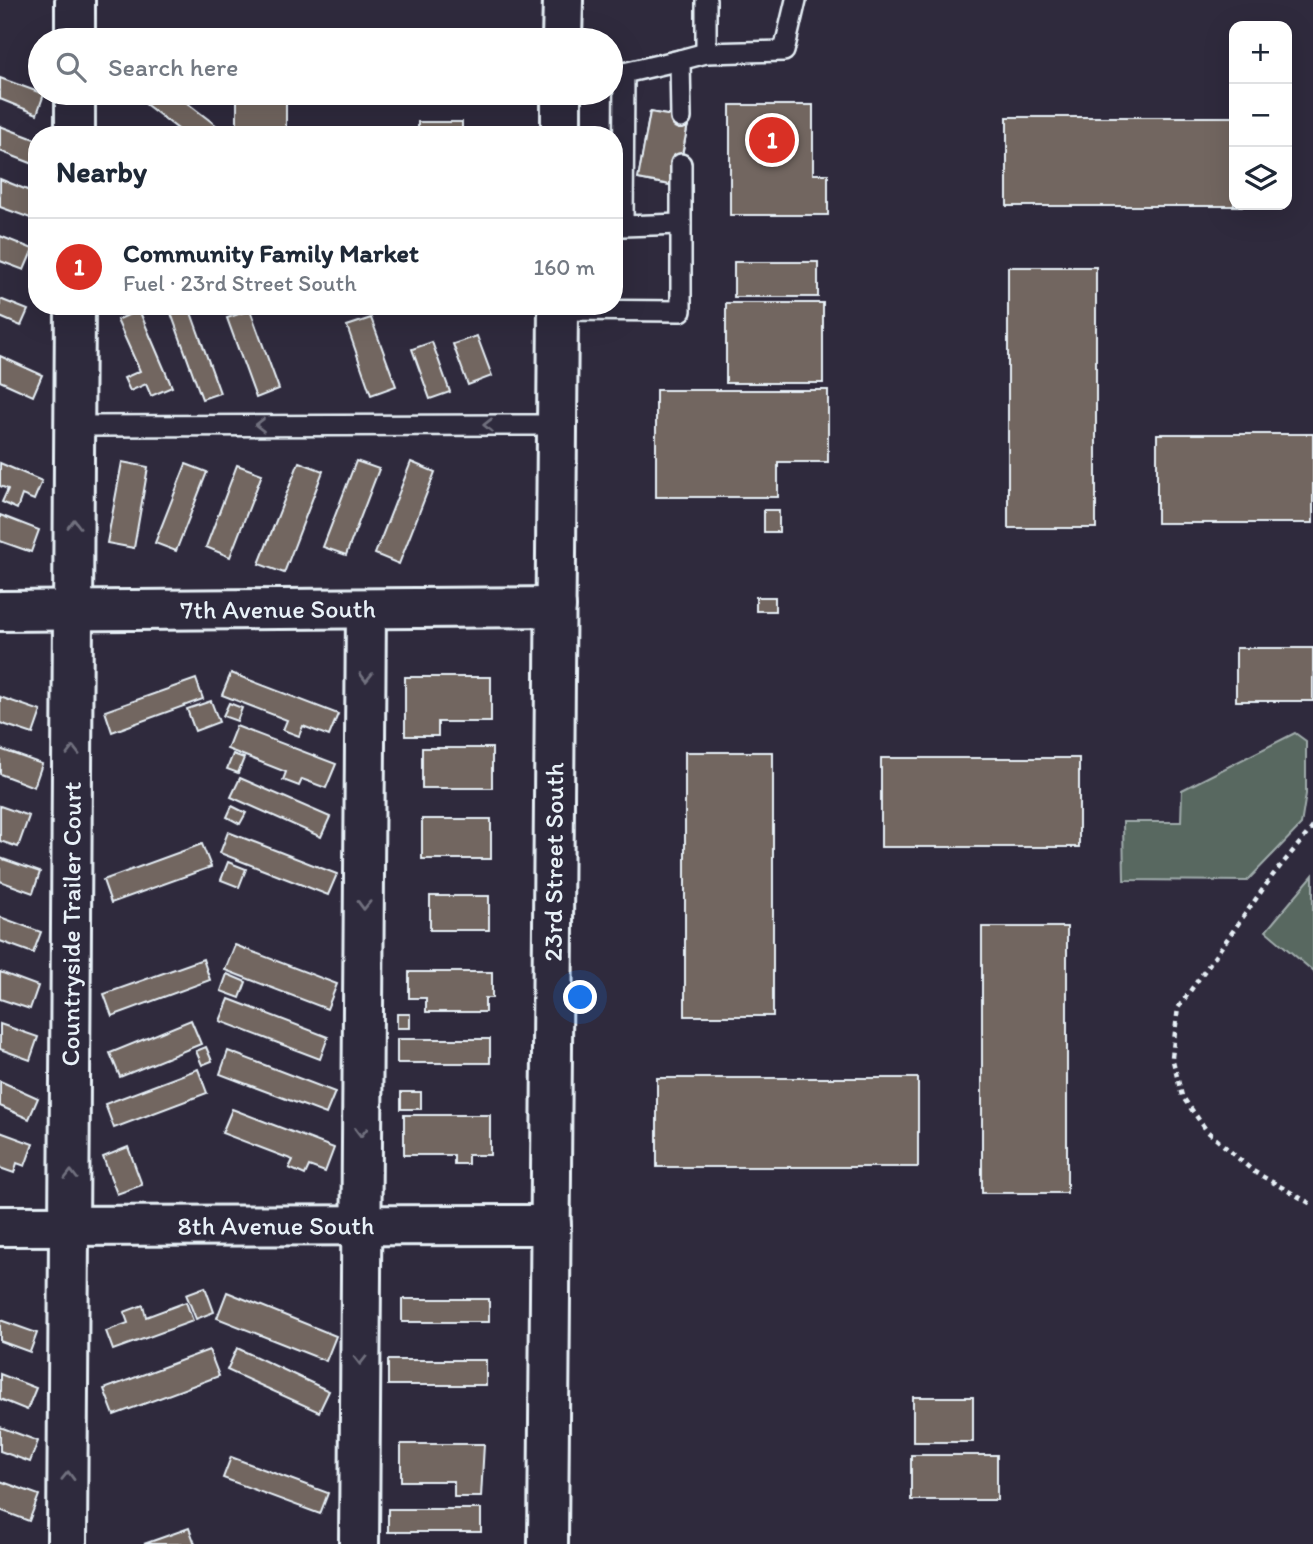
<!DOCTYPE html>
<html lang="en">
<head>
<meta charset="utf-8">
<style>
	body { margin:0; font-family:Itim,sans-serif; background:#f2f2f3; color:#1f2937 }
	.controls { position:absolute; right:21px; top:21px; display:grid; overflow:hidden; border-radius:14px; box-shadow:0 7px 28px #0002 }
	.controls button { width:63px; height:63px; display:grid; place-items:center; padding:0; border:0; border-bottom:2px solid #e0e1e3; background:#fff; color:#1f2937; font:35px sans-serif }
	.you { position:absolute; left:581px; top:998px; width:24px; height:24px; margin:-18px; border:5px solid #fff; border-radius:50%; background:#1a73e8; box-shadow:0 0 0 10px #1a73e833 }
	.badge { display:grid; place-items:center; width:46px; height:46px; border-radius:50%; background:#d93025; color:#fff; font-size:23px; font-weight:700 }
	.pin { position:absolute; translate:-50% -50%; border:4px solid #fff; box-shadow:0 2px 7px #0006 }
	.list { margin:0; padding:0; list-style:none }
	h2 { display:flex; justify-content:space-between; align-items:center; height:91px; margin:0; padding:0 28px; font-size:30px }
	h2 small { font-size:23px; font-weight:400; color:#747a83 }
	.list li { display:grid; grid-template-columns:46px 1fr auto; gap:21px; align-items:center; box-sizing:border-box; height:98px; padding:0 28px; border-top:2px solid #e0e1e3 }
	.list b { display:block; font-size:26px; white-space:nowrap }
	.list p { margin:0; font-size:23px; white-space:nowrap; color:#747a83 }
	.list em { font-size:23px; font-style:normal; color:#747a83 }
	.icon { flex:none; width:38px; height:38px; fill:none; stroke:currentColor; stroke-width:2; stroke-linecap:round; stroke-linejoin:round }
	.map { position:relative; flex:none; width:1313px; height:1544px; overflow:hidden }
	.search { position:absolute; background:#fff; box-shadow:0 7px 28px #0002; left:28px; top:28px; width:595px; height:77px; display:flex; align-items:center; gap:18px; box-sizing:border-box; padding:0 24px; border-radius:38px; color:#747a83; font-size:26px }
	.panel { position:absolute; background:#fff; box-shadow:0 7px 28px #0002; left:28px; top:126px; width:595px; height:189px; border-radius:28px }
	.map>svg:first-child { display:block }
	.green { fill:#586860; stroke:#a0acac; stroke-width:2 }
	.building { fill:#726661; stroke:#e8f1f8; stroke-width:2 }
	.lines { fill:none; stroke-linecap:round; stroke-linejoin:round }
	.lane-casing { stroke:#e8f1f8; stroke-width:24 }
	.street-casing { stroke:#e8f1f8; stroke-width:44 }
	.path { stroke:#e8f1f8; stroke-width:4.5; stroke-dasharray:5 5; stroke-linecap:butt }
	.lane { stroke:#2f2a3d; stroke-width:19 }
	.street { stroke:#2f2a3d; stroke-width:38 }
	.oneway { stroke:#70707e }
	.labels { text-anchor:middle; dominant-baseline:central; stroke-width:7; stroke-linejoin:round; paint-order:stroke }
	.street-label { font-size:26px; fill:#e8f1f8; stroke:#2f2a3d }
</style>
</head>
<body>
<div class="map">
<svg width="1313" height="1544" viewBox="0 0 1313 1544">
	<rect width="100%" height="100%" fill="#2f2a3d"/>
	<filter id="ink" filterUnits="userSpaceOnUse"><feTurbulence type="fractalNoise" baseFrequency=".0143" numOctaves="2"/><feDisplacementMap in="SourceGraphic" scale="14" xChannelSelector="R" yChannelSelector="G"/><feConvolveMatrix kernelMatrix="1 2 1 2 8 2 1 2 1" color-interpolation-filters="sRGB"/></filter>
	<g filter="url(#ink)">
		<g class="green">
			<path d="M1295,733L1306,741V794L1301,825L1247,881L1124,880L1123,822H1181L1182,790Z"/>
			<path d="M1313,875V971L1266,931Z"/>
		</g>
		<g class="building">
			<path d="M0,78L44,94L37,114L0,99Z"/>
			<path d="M131,93H174L217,126L210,135H186Z"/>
			<rect x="237" y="93" width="49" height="42"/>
			<path d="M730,105H813V174H828V215H730Z"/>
			<path d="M650,112L689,119L676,186L638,179Z"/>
			<path d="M650,112L689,119L676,186L638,179Z"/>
			<path d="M1007,117H1234V205L1270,206H1007Z"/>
			<rect x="418" y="122" width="44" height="13"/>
			<path d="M0,126L37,140L36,165L0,151Z"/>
			<path d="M0,179L37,194L33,219L0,207Z"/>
			<path d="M0,236L33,249L24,270L0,261Z"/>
			<rect x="734" y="262" width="84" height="35"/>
			<rect x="1008" y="267" width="88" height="261"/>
			<path d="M0,299L28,310L21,326L0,317Z"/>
			<rect x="726" y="303" width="97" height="80"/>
			<path d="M189,307L220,393L202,399L171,313Z"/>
			<path d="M139,310L172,387L151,396L146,384L130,391L124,378L140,371L117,320Z"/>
			<path d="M250,310L279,389L256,398L227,318Z"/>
			<path d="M371,318L396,386L371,395L347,326Z"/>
			<path d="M477,336L492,376L468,385L453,344Z"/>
			<path d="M432,342L450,392L430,399L412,349Z"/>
			<path d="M0,356L42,375L33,396L0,381Z"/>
			<path d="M656,390H828V462H778V497H656Z"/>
			<rect x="1157" y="434" width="156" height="89"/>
			<path d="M356,461L379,469L346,555L323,547Z"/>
			<path d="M122,462L148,467L134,548L107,543Z"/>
			<path d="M299,462L323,471L284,573L259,564Z"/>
			<path d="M411,462L435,472L399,564L375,554Z"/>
			<path d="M0,463L42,481L34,500L22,495L17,509L2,502L8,489L0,486Z"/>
			<path d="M186,464L207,472L176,551L155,543Z"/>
			<path d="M237,465L262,474L230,557L206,547Z"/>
			<rect x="764" y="510" width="15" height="22"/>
			<path d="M0,515L39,530L31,552L0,541Z"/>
			<rect x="756" y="597" width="19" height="14"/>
			<rect x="1236" y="648" width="77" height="53"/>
			<path d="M231,673L338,714L329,736L303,726L299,736L283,730L287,720L222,695Z"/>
			<path d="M405,677H491V722H438V736H405Z"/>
			<path d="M196,679L203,699L112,732L105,711Z"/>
			<path d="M0,697L41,711L33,734L0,723Z"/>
			<path d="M211,701L219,722L195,731L187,709Z"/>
			<path d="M229,703L242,708L237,721L223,716Z"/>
			<path d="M236,726L336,764L326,788L302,779L299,786L283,780L286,772L227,749Z"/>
			<rect x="422" y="748" width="70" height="40"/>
			<path d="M0,749L42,764L34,787L0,774Z"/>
			<rect x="685" y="752" width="88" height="264"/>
			<path d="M233,754L244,758L238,773L227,769Z"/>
			<rect x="881" y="758" width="198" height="89"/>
			<path d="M240,778L330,817L321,837L231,797Z"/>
			<path d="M0,806L29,816L18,847L0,841Z"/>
			<path d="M232,806L246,813L240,824L227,817Z"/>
			<rect x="422" y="819" width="69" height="40"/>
			<path d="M228,832L337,874L328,895L220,853Z"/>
			<path d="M202,844L211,867L111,903L103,880Z"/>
			<path d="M0,858L40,872L33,893L0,881Z"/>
			<path d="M228,862L246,869L239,887L221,880Z"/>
			<rect x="430" y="896" width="59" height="34"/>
			<path d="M0,917L41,932L33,953L0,941Z"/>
			<rect x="982" y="927" width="85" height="266"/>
			<path d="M235,945L337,984L327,1009L225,970Z"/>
			<path d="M203,959L210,980L112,1016L104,994Z"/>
			<path d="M0,972L38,986L30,1009L0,999Z"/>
			<path d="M409,972H492V998H485V1012H426V998H409Z"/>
			<path d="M227,974L246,982L240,998L221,991Z"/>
			<path d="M229,999L328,1037L320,1059L220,1021Z"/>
			<rect x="397" y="1014" width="13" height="14"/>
			<path d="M191,1020L201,1044L120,1077L110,1053Z"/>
			<path d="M0,1024L38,1037L30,1060L0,1049Z"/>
			<rect x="397" y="1039" width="93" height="24"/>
			<path d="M206,1047L212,1061L202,1065L196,1051Z"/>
			<path d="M228,1051L335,1092L326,1114L220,1074Z"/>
			<path d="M198,1069L207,1093L114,1128L105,1104Z"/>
			<rect x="657" y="1078" width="261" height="89"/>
			<path d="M0,1081L38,1098L29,1119L0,1106Z"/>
			<rect x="401" y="1092" width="20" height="17"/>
			<path d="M232,1109L334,1148L325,1172L309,1166L305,1175L289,1168L293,1160L222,1133Z"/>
			<path d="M404,1115H490V1155H468V1164H454V1155H404Z"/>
			<path d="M0,1132L33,1144L25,1166L17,1163L14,1173L0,1168Z"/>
			<path d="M128,1147L142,1185L117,1194L103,1157Z"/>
			<path d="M205,1287L214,1312L196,1319L186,1294Z"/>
			<path d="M227,1292L336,1336L326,1361L217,1318Z"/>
			<rect x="402" y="1299" width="87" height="23"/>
			<path d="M186,1302L193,1321L113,1350L106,1331L128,1323L124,1312L143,1305L146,1317Z"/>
			<path d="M0,1320L37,1333L30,1352L0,1341Z"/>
			<path d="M237,1348L329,1391L319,1412L227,1370Z"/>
			<path d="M209,1350L219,1376L114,1415L104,1389Z"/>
			<rect x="388" y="1360" width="98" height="25"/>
			<path d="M0,1374L36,1388L27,1410L0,1399Z"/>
			<rect x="913" y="1397" width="60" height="45"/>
			<path d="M0,1427L38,1441L30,1462L0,1451Z"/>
			<path d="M401,1444H484L481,1497H454V1481H401Z"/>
			<rect x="911" y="1455" width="86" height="45"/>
			<path d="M231,1457L328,1493L320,1514L223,1478Z"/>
			<path d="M0,1481L39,1495L29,1521L0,1510Z"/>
			<rect x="388" y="1509" width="93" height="23"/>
			<path d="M189,1528L195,1544H144Z"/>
		</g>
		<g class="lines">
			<g class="lane-casing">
				<g id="lane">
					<path d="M706,0V53"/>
					<path d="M680,60L624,73L623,226L681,224"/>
					<path d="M681,118L680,60L706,53L784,51L796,0"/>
					<path d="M558,310L681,311V164"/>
					<path d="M75,426L556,425"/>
				</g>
			</g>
			<g class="street-casing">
				<g id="street">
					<path d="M75,0V40"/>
					<path d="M562,40L563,0"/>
					<path d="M75,93V135"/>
					<path d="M561,135V93"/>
					<path id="s1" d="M0,611L556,607"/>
					<path id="s2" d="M0,1226L551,1225"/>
					<path id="s3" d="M67,1544L75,306"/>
					<path d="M359,1544L366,609"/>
					<path id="s4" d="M548,1544L558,306"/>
				</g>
			</g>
			<path class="path" d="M1313,827L1273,875L1178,1008L1172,1057L1182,1096L1207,1131L1253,1171L1313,1205"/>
			<use href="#lane" class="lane"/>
			<use href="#street" class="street"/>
		</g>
		<defs><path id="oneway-chevron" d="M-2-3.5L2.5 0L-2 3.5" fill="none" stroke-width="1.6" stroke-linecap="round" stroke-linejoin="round" transform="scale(1.75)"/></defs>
		<g class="oneway">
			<use href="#oneway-chevron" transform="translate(260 425) rotate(180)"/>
			<use href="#oneway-chevron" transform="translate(488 425) rotate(180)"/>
			<use href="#oneway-chevron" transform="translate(74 524) rotate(-90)"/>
			<use href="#oneway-chevron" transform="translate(366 677) rotate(91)"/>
			<use href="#oneway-chevron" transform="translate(73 751) rotate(-90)"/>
			<use href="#oneway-chevron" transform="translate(364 905) rotate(91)"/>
			<use href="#oneway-chevron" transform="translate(361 1132) rotate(91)"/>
			<use href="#oneway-chevron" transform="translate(71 1175) rotate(-90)"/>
			<use href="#oneway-chevron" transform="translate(360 1360) rotate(90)"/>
			<use href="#oneway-chevron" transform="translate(68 1476) rotate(-89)"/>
		</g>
	</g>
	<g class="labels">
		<g class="street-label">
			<text stroke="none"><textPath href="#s1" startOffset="278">7th Avenue South</textPath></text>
			<text stroke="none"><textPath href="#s4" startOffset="682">23rd Street South</textPath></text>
			<text stroke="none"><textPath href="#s3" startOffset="620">Countryside Trailer Court</textPath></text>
			<text stroke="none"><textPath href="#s2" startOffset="276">8th Avenue South</textPath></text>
		</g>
	</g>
</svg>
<div class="controls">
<button>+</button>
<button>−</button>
<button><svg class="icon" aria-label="layers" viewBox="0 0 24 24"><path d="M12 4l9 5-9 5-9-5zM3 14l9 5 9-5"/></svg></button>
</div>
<div class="you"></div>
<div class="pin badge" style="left:772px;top:140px">1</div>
<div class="search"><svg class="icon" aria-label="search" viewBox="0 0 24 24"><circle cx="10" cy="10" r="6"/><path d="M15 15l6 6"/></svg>Search here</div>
<section class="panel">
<h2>Nearby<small></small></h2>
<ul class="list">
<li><span class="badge">1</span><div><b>Community Family Market</b><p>Fuel · 23rd Street South</p></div><em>160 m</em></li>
</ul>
</section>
</div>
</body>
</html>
